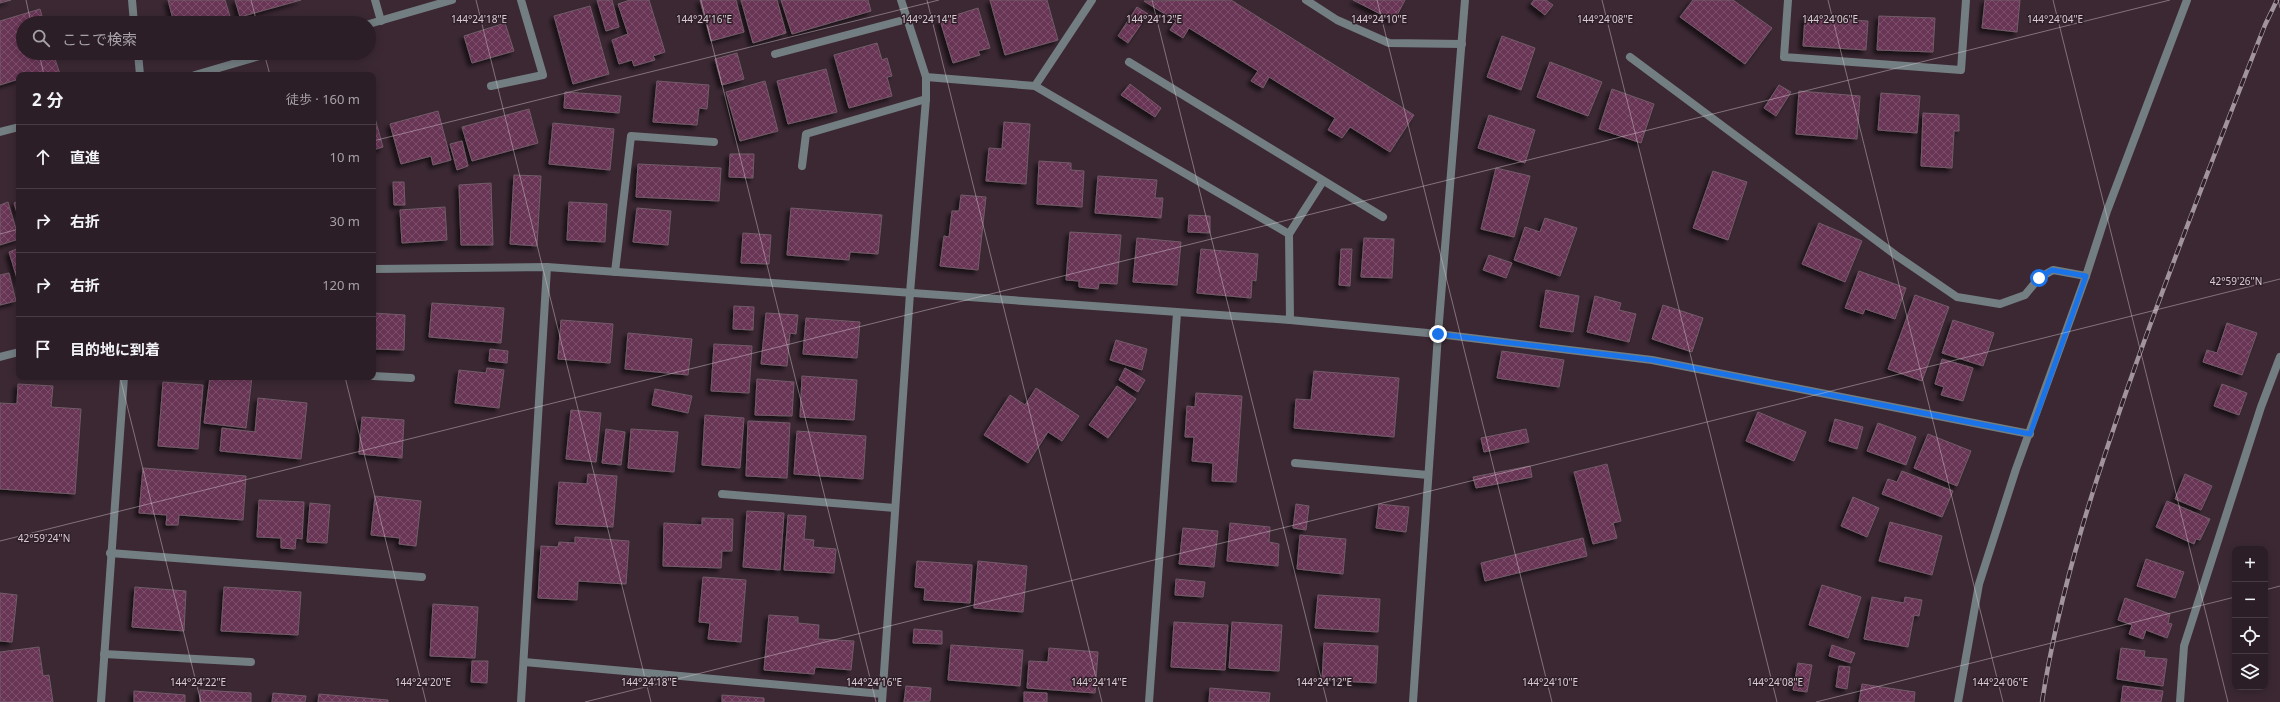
<!DOCTYPE html>
<html lang="ja">
<head>
<meta charset="utf-8">
<style>
	body { margin:0; font-family:"Noto Sans","Noto Sans JP",sans-serif; background:#382b32; color:#f1f3f6 }
	.controls { position:absolute; right:12px; bottom:12px; display:grid; overflow:hidden; border-radius:8px; box-shadow:0 2px 10px #0003 }
	.controls button { width:36px; height:36px; display:grid; place-items:center; padding:0; border:0; border-bottom:1px solid #483c43; background:#2c1e26; color:#f1f3f6; font:20px sans-serif }
	.stop { position:absolute; width:12px; height:12px; margin:-9px; border:3px solid #1a73e8; border-radius:50%; background:#fff }
	.stop.end { background:#1a73e8; border-color:#fff; box-shadow:0 1px 4px #0008 }
	.list { margin:0; padding:0; list-style:none }
	h2 { display:flex; justify-content:space-between; align-items:center; height:52px; margin:0; padding:0 16px; font-size:17px }
	h2 small { font-size:13px; font-weight:400; color:#a6a2a7 }
	.list li { display:grid; grid-template-columns:26px 1fr auto; gap:12px; align-items:center; box-sizing:border-box; height:64px; padding:0 16px; border-top:1px solid #483c43 }
	.list b { display:block; font-size:15px; white-space:nowrap }
	.list em { font-size:13px; font-style:normal; color:#a6a2a7 }
	.icon { flex:none; width:22px; height:22px; fill:none; stroke:currentColor; stroke-width:2; stroke-linecap:round; stroke-linejoin:round }
	.map { position:relative; flex:none; width:2280px; height:702px; overflow:hidden }
	.search { position:absolute; background:#2c1e26; box-shadow:0 2px 10px #0003; left:16px; top:16px; width:360px; height:44px; display:flex; align-items:center; gap:10px; box-sizing:border-box; padding:0 14px; border-radius:22px; color:#a6a2a7; font-size:15px }
	.panel { position:absolute; background:#2c1e26; box-shadow:0 2px 10px #0003; left:16px; top:72px; width:360px; height:308px; border-radius:8px }
	.map>svg:first-child { display:block }
	.building { fill:url(#building-cross-hatch); stroke:#715c68; filter:url(#shadow) }
	.lines { fill:none; stroke-linecap:round; stroke-linejoin:round }
	.service { stroke:#737e82; stroke-width:8 }
	.minor { stroke:#737e82; stroke-width:8 }
	.tertiary { stroke:#737e82; stroke-width:8 }
	.rail-casing { stroke:#a2949c; stroke-width:4.5 }
	.rail { stroke:#301f29; stroke-width:3; stroke-dasharray:9; stroke-linecap:butt }
	.route { stroke:#1a73e8; stroke-width:5 }
	.ticks { fill:none; stroke:#d9cdd3; stroke-width:1; stroke-opacity:0.45 }
	.ticks-label { font-size:10px; text-anchor:middle; fill:#d9cdd3; stroke:#301f29; stroke-width:3; stroke-linejoin:round; paint-order:stroke }
</style>
</head>
<body>
<div class="map">
<svg width="2280" height="702" viewBox="0 0 2280 702">
	<defs>
		<pattern id="building-cross-hatch" width="8" height="8" patternUnits="userSpaceOnUse"><rect width="8" height="8" fill="#683454"/><path d="M0 0l8 8M0 8l8-8" fill="none" stroke="#7d506c"/></pattern>
		<filter id="shadow"><feDropShadow dx="-3.5" dy="3.5" stdDeviation="2" flood-color="#0009"/></filter>
	</defs>
	<rect width="100%" height="100%" fill="#3b2833"/>
	<g class="building">
		<path d="M0,0H11L0,3Z"/>
		<path d="M168,0H225L232,23H174Z"/>
		<path d="M235,0H301L240,17Z"/>
		<path d="M597,0H612L619,27L606,31Z"/>
		<path d="M630,0H649L665,52L653,56L655,60L634,66L632,60L619,64L612,40L628,34L618,4Z"/>
		<path d="M700,0H736L744,32L711,41Z"/>
		<path d="M741,0H777L786,33L753,43Z"/>
		<path d="M781,0H868L871,11L792,34Z"/>
		<path d="M990,0H1047L1058,40L1005,55Z"/>
		<path d="M1231,0L1414,115L1390,152L1350,127L1342,138L1328,130L1335,118L1269,77L1263,88L1251,81L1258,71L1189,28L1183,38L1170,30L1176,21L1144,1Z"/>
		<path d="M1353,0H1405L1394,21Z"/>
		<path d="M1534,0H1546L1553,5L1545,15L1531,4Z"/>
		<path d="M1693,0H1733L1772,28L1745,64L1680,17Z"/>
		<path d="M1985,0H2020L2017,32L1982,28Z"/>
		<path d="M590,6L609,74L573,84L554,16Z"/>
		<path d="M1137,7L1148,14L1128,43L1118,36Z"/>
		<path d="M978,8L990,48L978,51L980,55L953,63L940,20Z"/>
		<path d="M40,9L44,23H23V53H53L60,74L19,75V79L0,85V21Z"/>
		<path d="M1879,16L1935,18L1933,52L1877,50Z"/>
		<path d="M1805,17L1868,21L1866,50L1803,46Z"/>
		<path d="M505,23L514,51L472,63L464,36Z"/>
		<path d="M1502,36L1535,48L1521,90L1487,77Z"/>
		<path d="M877,43L882,60L887,58L892,76L887,77L892,96L849,108L834,55Z"/>
		<path d="M737,53L744,79L722,85L715,59Z"/>
		<path d="M1550,62L1602,82L1588,116L1537,97Z"/>
		<path d="M826,69L837,112L788,124L777,81Z"/>
		<path d="M657,81L709,85L707,109L699,108L697,125L653,122Z"/>
		<path d="M765,81L778,131L740,141L726,92Z"/>
		<path d="M1130,84L1161,108L1155,117L1121,95Z"/>
		<path d="M1779,85L1791,92L1776,116L1764,108Z"/>
		<path d="M1612,89L1654,104L1641,143L1599,129Z"/>
		<path d="M1799,91L1860,96L1857,139L1796,134Z"/>
		<path d="M565,92L621,96L619,113L564,108Z"/>
		<path d="M1881,93L1920,96L1917,133L1878,130Z"/>
		<path d="M529,109L538,143L472,161L462,127Z"/>
		<path d="M373,111L383,147L373,150Z"/>
		<path d="M438,111L451,160L433,165L431,156L401,164L390,124Z"/>
		<path d="M1923,113L1959,115V131H1954L1952,168L1921,166Z"/>
		<path d="M1489,115L1535,130L1525,163L1478,148Z"/>
		<path d="M1004,122L1030,124L1026,184L986,181L989,148L1002,149Z"/>
		<path d="M553,123L614,129L610,170L549,164Z"/>
		<path d="M462,141L468,166L457,170L450,144Z"/>
		<path d="M730,154H754L753,178L729,177Z"/>
		<path d="M1039,161L1071,163V170L1084,171L1082,207L1037,204Z"/>
		<path d="M638,164L721,168L719,201L636,197Z"/>
		<path d="M1496,168L1530,176L1514,237L1481,229Z"/>
		<path d="M1713,171L1747,182L1728,240L1693,228Z"/>
		<path d="M514,175L541,176L537,246L510,244Z"/>
		<path d="M1098,176L1157,180L1155,198H1163L1161,218L1095,213Z"/>
		<path d="M393,182H404L405,205H394Z"/>
		<path d="M491,183L493,245H461L459,185Z"/>
		<path d="M961,195L986,197L978,270L940,266L944,236L949,237L952,211H959Z"/>
		<path d="M19,201V219L14,203Z"/>
		<path d="M8,202L19,239L0,245V205Z"/>
		<path d="M569,202L607,204L605,242L567,240Z"/>
		<path d="M445,207L447,240L402,243L400,210Z"/>
		<path d="M637,208L671,211L668,245L633,242Z"/>
		<path d="M791,208L882,215L878,254L850,252L849,260L787,255Z"/>
		<path d="M1189,215L1210,216V233L1188,232Z"/>
		<path d="M1545,218L1577,228L1560,276L1514,260L1525,227L1540,232Z"/>
		<path d="M1819,223L1862,241L1845,282L1802,264Z"/>
		<path d="M1070,232L1121,235L1117,284L1099,283L1098,289L1079,287V281L1066,280Z"/>
		<path d="M743,233L771,235L769,264L741,263Z"/>
		<path d="M1137,238L1181,242L1177,285L1133,282Z"/>
		<path d="M1364,238L1394,239L1392,278L1361,277Z"/>
		<path d="M19,248V285L9,252Z"/>
		<path d="M1201,249L1258,254L1256,281L1252,280L1251,298L1197,293Z"/>
		<path d="M1341,249H1352L1350,286L1339,285Z"/>
		<path d="M1489,255L1512,263L1506,278L1483,270Z"/>
		<path d="M1859,271L1906,288L1895,319L1865,309L1863,314L1845,308Z"/>
		<path d="M9,273L16,301L0,305V275Z"/>
		<path d="M1546,290L1579,296L1573,332L1540,327Z"/>
		<path d="M1915,295L1949,307L1922,381L1888,369Z"/>
		<path d="M1595,296L1621,303L1619,310L1636,314L1629,342L1587,332Z"/>
		<path d="M432,303L504,308L501,343L429,337Z"/>
		<path d="M1663,305L1703,318L1692,352L1652,339Z"/>
		<path d="M734,306L754,307L753,330L733,329Z"/>
		<path d="M373,313L405,315L404,350L373,349Z"/>
		<path d="M766,313L798,315L796,334L790,333L787,366L761,364Z"/>
		<path d="M806,318L860,322L857,358L803,354Z"/>
		<path d="M561,320L613,324L610,363L558,359Z"/>
		<path d="M1953,320L1994,333L1983,366L1942,353Z"/>
		<path d="M2227,323L2257,333L2242,375L2203,362L2207,350L2217,353Z"/>
		<path d="M628,333L692,339L688,375L625,369Z"/>
		<path d="M1116,340L1147,349L1142,370L1110,360Z"/>
		<path d="M714,344L752,346L749,393L711,391Z"/>
		<path d="M490,349L508,351L507,363L489,361Z"/>
		<path d="M1502,351L1564,360L1559,387L1497,378Z"/>
		<path d="M1942,359L1973,368L1963,401L1941,395L1944,387L1935,384Z"/>
		<path d="M487,368L504,370L499,408L455,403L459,370L486,373Z"/>
		<path d="M1125,368L1145,380L1138,392L1119,380Z"/>
		<path d="M1314,371L1399,378L1394,437L1294,428L1296,399L1311,400Z"/>
		<path d="M802,376L857,380L854,420L800,417Z"/>
		<path d="M210,377H252L246,428L204,423Z"/>
		<path d="M757,379L794,382L792,416L755,415Z"/>
		<path d="M163,382L203,385L198,449L158,446Z"/>
		<path d="M18,384L53,386L51,407L81,409L75,494L0,489V403L17,404Z"/>
		<path d="M2222,384L2247,393L2239,415L2214,406Z"/>
		<path d="M1117,386L1136,399L1108,438L1089,425Z"/>
		<path d="M1036,388L1079,416L1062,441L1048,432L1028,463L984,435L1010,395L1025,405Z"/>
		<path d="M655,389L692,396L688,413L652,405Z"/>
		<path d="M1196,393L1242,396L1236,482L1212,481L1213,463L1192,461L1194,437H1185L1187,406L1195,407Z"/>
		<path d="M258,398L307,403L301,459L220,451L222,428L255,432Z"/>
		<path d="M571,410L601,413L596,462L566,459Z"/>
		<path d="M1758,412L1806,432L1794,461L1746,441Z"/>
		<path d="M705,415L744,418L740,468L702,465Z"/>
		<path d="M362,417L404,420L402,458L359,454Z"/>
		<path d="M1835,419L1863,427L1857,449L1829,441Z"/>
		<path d="M748,421L790,423L787,478L746,476Z"/>
		<path d="M1878,423L1916,437L1906,465L1867,451Z"/>
		<path d="M606,429L625,432L621,465L602,463Z"/>
		<path d="M631,429L678,432L674,472L628,468Z"/>
		<path d="M1526,429L1529,442L1484,452L1481,438Z"/>
		<path d="M797,431L866,436L863,479L794,474Z"/>
		<path d="M1928,434L1971,451L1957,486L1914,468Z"/>
		<path d="M1607,464L1621,521L1613,523L1617,538L1593,544L1574,472Z"/>
		<path d="M1530,466L1532,477L1476,488L1473,477Z"/>
		<path d="M143,468L246,476L243,520L179,515L178,525H166L167,515L139,513Z"/>
		<path d="M1902,471L1953,491L1942,517L1882,494L1888,479L1897,482Z"/>
		<path d="M588,474L617,476L613,527L556,524L559,482L587,484Z"/>
		<path d="M2185,474L2212,486L2201,510L2175,499Z"/>
		<path d="M375,496L421,501L416,546L399,544L400,538L371,535Z"/>
		<path d="M1853,497L1879,508L1867,537L1841,526Z"/>
		<path d="M259,500L304,502L302,539L296,538L295,549L281,548V538L257,537Z"/>
		<path d="M2167,501L2210,519L2200,540L2196,539L2194,544L2156,527Z"/>
		<path d="M310,503L330,505L327,543L307,542Z"/>
		<path d="M1296,504L1309,506L1306,530L1293,528Z"/>
		<path d="M1379,504L1409,507L1406,532L1376,528Z"/>
		<path d="M747,511L784,513L780,570L743,567Z"/>
		<path d="M788,515L806,516L804,539L814,540L813,547L836,549L834,573L784,570Z"/>
		<path d="M702,518L733,519L732,551H722L721,568L663,566L664,523L702,525Z"/>
		<path d="M1890,522L1942,536L1932,575L1879,561Z"/>
		<path d="M1230,523L1270,527L1269,542L1279,544L1278,566L1227,561Z"/>
		<path d="M1183,528L1218,531L1214,567L1179,564Z"/>
		<path d="M1300,535L1346,539L1343,574L1297,569Z"/>
		<path d="M575,537L629,541L626,584L578,581L577,600L538,598L541,546L558,547L559,542L575,543Z"/>
		<path d="M1583,538L1587,556L1485,581L1481,563Z"/>
		<path d="M2146,559L2184,572L2175,598L2137,586Z"/>
		<path d="M917,561L972,565L970,603L924,600L925,588L915,587Z"/>
		<path d="M978,561L1027,566L1023,612L974,608Z"/>
		<path d="M703,577L746,580L741,642L708,639L710,623L699,622Z"/>
		<path d="M1176,579L1205,582L1203,597L1175,595Z"/>
		<path d="M1822,585L1861,597L1848,638L1809,625Z"/>
		<path d="M135,587L186,591L184,631L132,627Z"/>
		<path d="M224,587L301,592L298,635L221,631Z"/>
		<path d="M0,593L17,595L12,642L0,641Z"/>
		<path d="M1318,595L1380,599L1378,632L1315,628Z"/>
		<path d="M1872,597L1904,603L1905,597L1922,600L1919,616L1914,615L1908,647L1864,639Z"/>
		<path d="M2125,598L2170,614L2168,623L2172,624L2167,638L2146,630L2143,639L2129,634L2132,625L2118,620Z"/>
		<path d="M433,604L478,607L475,658L430,656Z"/>
		<path d="M769,615L798,617V623L819,625L818,639L854,641L851,670L815,667L814,674L764,670Z"/>
		<path d="M1174,622L1228,625L1225,670L1171,667Z"/>
		<path d="M1232,622L1282,625L1279,671L1229,668Z"/>
		<path d="M914,629L942,631V644L913,643Z"/>
		<path d="M1324,643L1378,646L1376,683L1322,680Z"/>
		<path d="M951,645L1023,650L1020,686L948,680Z"/>
		<path d="M1832,645L1855,653L1851,663L1829,656Z"/>
		<path d="M39,647L43,676L49,675L53,702H0V652Z"/>
		<path d="M1049,648L1098,652L1095,693L1027,688L1029,661L1048,662Z"/>
		<path d="M2121,648L2145,651L2144,657L2167,659L2163,686L2117,679Z"/>
		<path d="M472,661H488L487,683L471,682Z"/>
		<path d="M1798,663L1812,665L1807,692L1793,690Z"/>
		<path d="M1839,666L1850,667L1847,689L1836,687Z"/>
		<path d="M1862,684L1915,692L1914,702H1859Z"/>
		<path d="M906,686L931,688L930,701L904,702Z"/>
		<path d="M2123,686L2163,691L2161,702H2121Z"/>
		<path d="M1210,688L1270,693L1269,702H1209Z"/>
		<path d="M200,690L251,693V702H200Z"/>
		<path d="M134,691L185,695V702H134Z"/>
		<path d="M1024,692L1047,693V702H1024Z"/>
		<path d="M273,693L306,696L305,702H272Z"/>
		<path d="M319,694L388,700V702H318Z"/>
		<path d="M722,695L764,698V702H722Z"/>
	</g>
	<g class="lines">
		<g class="service">
			<path d="M375,0L381,21"/>
			<path d="M1306,0L1337,20L1389,43L1462,44"/>
			<path d="M775,54L907,19"/>
			<path d="M1630,57L1897,256L1957,297L2000,304L2025,295L2039,278L2053,270L2086,276"/>
			<path d="M1129,62L1383,217"/>
			<path d="M491,86L543,75L521,0"/>
			<path d="M802,166L806,134L926,99"/>
			<path d="M1289,234L1323,181"/>
			<path d="M615,272L631,136L714,142"/>
			<path d="M373,376L411,378"/>
			<path d="M1295,463L1428,475"/>
			<path d="M722,494L895,508"/>
			<path d="M104,654L251,662"/>
		</g>
		<g class="minor">
			<path d="M132,0L134,23"/>
			<path d="M1788,0L1784,57L1961,70L1966,0"/>
			<path d="M138,53L140,75"/>
			<path d="M926,77L1035,86L1289,234L1290,320"/>
			<path d="M1035,86L1092,0"/>
			<path d="M373,269L547,267L1290,320L1438,334L1652,360L2030,434"/>
			<path d="M0,357L19,352"/>
			<path d="M110,553L422,577"/>
			<path d="M524,662L882,694"/>
			<path d="M101,702L124,377"/>
			<path d="M521,702L547,267"/>
			<path d="M882,702L910,293L926,99V77L901,0"/>
			<path d="M1149,702L1177,313"/>
			<path d="M1413,702L1438,334L1465,0"/>
			<path d="M2180,702L2184,646L2261,407L2280,357"/>
		</g>
		<g class="tertiary">
			<path d="M369,24L452,0"/>
			<path d="M195,75L270,53"/>
			<path d="M0,132L19,127"/>
			<path d="M1958,702L1979,584L2016,469L2086,276L2107,211L2187,0"/>
		</g>
		<g class="rail-casing">
			<path id="rail" d="M2042,702C2060,586 2097,474 2136,364C2177,250 2221,137 2265,25L2277,0"/>
		</g>
		<use href="#rail" class="rail"/>
	</g>
	<g class="lines">
		<path class="route" d="M1438,334L1652,360L2030,434L2086,276L2052,270L2039,278"/>
	</g>
	<path class="ticks" d="M26,0L31,23M251,0L257,23M476,0L651,702M701,0L876,702M927,0L1102,702M1152,0L1327,702M1377,0L1552,702M1602,0L1777,702M1828,0L2003,702M2053,0L2228,702M2278,0L2280,8M39,53L44,75M264,53L270,75M373,141L939,0M0,234L19,229M120,377L201,702M345,377L426,702M0,541L2170,0M2265,590L2280,586M585,702L2280,279M1816,702L2235,597"/>
	<g class="ticks-label">
		<text x="479" y="23">144°24'18"E</text>
		<text x="929" y="23">144°24'14"E</text>
		<text x="2055" y="23">144°24'04"E</text>
		<text x="704" y="23">144°24'16"E</text>
		<text x="1154" y="23">144°24'12"E</text>
		<text x="1379" y="23">144°24'10"E</text>
		<text x="1605" y="23">144°24'08"E</text>
		<text x="1830" y="23">144°24'06"E</text>
		<text x="2236" y="285">42°59'26"N</text>
		<text x="44" y="542">42°59'24"N</text>
		<text x="198" y="686">144°24'22"E</text>
		<text x="423" y="686">144°24'20"E</text>
		<text x="649" y="686">144°24'18"E</text>
		<text x="874" y="686">144°24'16"E</text>
		<text x="1099" y="686">144°24'14"E</text>
		<text x="1324" y="686">144°24'12"E</text>
		<text x="1550" y="686">144°24'10"E</text>
		<text x="1775" y="686">144°24'08"E</text>
		<text x="2000" y="686">144°24'06"E</text>
	</g>
</svg>
<div class="controls">
<button>+</button>
<button>−</button>
<button><svg class="icon" aria-label="locate" viewBox="0 0 24 24"><circle cx="12" cy="12" r="6"/><path d="M12 2v4M12 18v4M2 12h4M18 12h4"/></svg></button>
<button><svg class="icon" aria-label="layers" viewBox="0 0 24 24"><path d="M12 4l9 5-9 5-9-5zM3 14l9 5 9-5"/></svg></button>
</div>
<div class="stop" style="left:2039px;top:278px"></div>
<div class="stop end" style="left:1438px;top:334px"></div>
<div class="search"><svg class="icon" aria-label="search" viewBox="0 0 24 24"><circle cx="10" cy="10" r="6"/><path d="M15 15l6 6"/></svg>ここで検索</div>
<section class="panel">
<h2>2 分<small>徒歩 · 160 m</small></h2>
<ul class="list">
<li><svg class="icon" aria-label="ahead" viewBox="0 0 24 24"><path d="M12 20V5M6 11l6-6 6 6"/></svg><div><b>直進</b></div><em>10 m</em></li>
<li><svg class="icon" aria-label="right" viewBox="0 0 24 24"><path d="M7 20v-9h11M14 6l5 5-5 5"/></svg><div><b>右折</b></div><em>30 m</em></li>
<li><svg class="icon" aria-label="right" viewBox="0 0 24 24"><path d="M7 20v-9h11M14 6l5 5-5 5"/></svg><div><b>右折</b></div><em>120 m</em></li>
<li><svg class="icon" aria-label="arrive" viewBox="0 0 24 24"><path d="M6 21V4h12l-3 4 3 4H6"/></svg><div><b>目的地に到着</b></div></li>
</ul>
</section>
</div>
</body>
</html>
